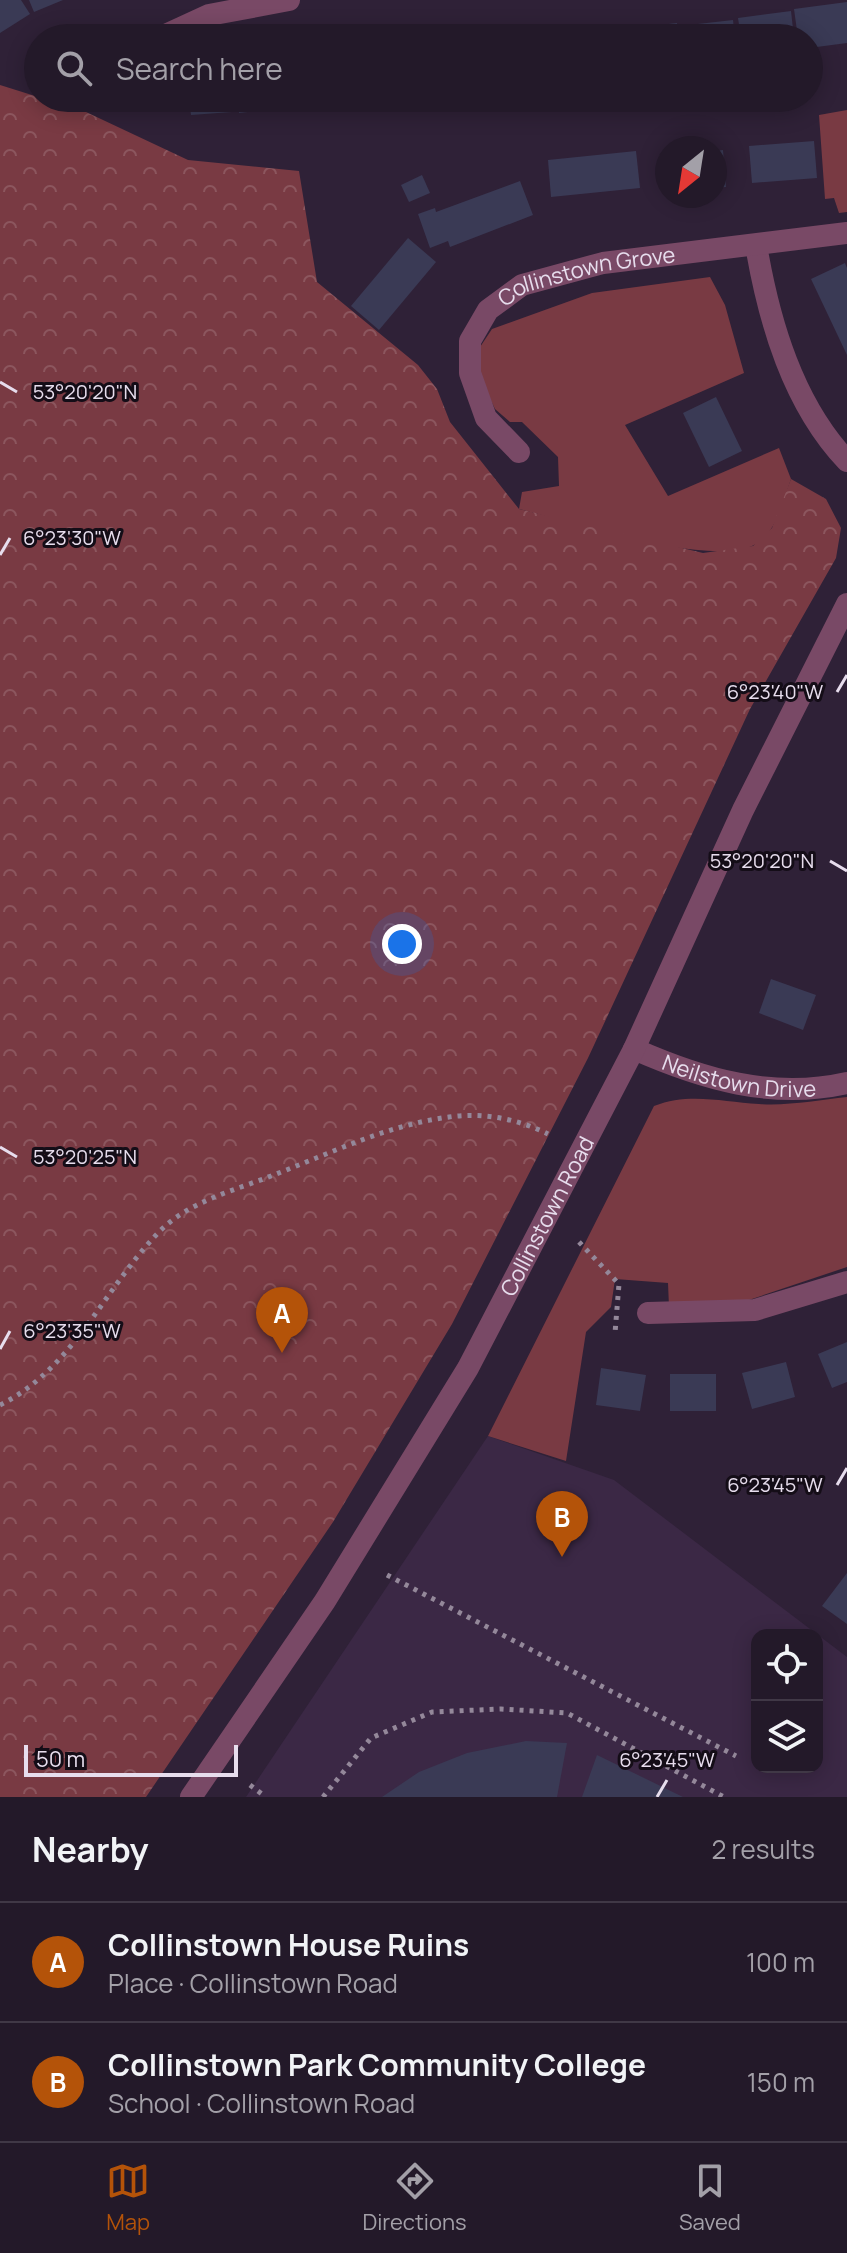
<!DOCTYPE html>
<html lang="en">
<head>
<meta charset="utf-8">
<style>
	body { margin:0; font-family:Manrope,sans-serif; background:#2f2635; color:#f1f3f6 }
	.controls { position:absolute; right:24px; bottom:24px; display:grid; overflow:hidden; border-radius:16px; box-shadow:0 4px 20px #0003 }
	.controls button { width:72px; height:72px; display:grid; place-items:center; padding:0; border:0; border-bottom:2px solid #403846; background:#231929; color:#f1f3f6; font:40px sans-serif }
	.compass { position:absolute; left:655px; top:136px; width:72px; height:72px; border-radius:50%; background:#231929; box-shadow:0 4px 20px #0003; rotate:210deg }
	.scale { position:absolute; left:24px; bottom:20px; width:214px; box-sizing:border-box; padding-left:8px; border:4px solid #e7dded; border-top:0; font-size:22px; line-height:28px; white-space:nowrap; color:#e7dded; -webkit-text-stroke:6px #140d17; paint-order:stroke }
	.you { position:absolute; left:402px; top:944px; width:28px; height:28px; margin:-20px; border:6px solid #fff; border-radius:50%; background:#1a73e8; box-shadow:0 0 0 12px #1a73e833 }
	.badge { display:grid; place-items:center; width:52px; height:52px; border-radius:50%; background:#b45309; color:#fff; font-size:26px; font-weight:700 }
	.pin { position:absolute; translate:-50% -66px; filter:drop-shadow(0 2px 4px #0008) }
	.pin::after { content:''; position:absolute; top:42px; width:28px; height:24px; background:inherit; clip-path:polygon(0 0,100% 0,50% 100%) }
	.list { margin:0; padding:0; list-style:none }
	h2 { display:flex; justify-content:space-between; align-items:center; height:104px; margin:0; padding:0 32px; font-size:34px }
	h2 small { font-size:26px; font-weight:400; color:#a3a0a8 }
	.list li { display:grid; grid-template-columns:52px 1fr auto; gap:24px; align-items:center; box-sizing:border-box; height:120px; padding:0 32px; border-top:2px solid #403846 }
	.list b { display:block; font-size:30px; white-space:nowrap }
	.list p { margin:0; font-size:26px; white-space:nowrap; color:#a3a0a8 }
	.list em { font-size:26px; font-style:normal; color:#a3a0a8 }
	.icon { flex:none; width:44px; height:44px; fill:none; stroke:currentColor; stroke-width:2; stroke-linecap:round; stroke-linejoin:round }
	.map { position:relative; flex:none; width:847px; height:1797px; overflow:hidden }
	.search { position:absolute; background:#231929; box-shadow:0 4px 20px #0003; left:24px; right:24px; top:24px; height:88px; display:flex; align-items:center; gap:20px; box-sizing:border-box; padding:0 28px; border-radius:44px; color:#a3a0a8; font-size:30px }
	.sheet { height:344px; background:#231929 }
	nav { display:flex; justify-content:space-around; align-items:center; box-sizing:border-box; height:112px; border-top:2px solid #403846; background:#231929; font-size:22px; color:#a3a0a8 }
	nav a { display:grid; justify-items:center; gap:4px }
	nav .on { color:#b45309 }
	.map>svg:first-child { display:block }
	.built { fill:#3b2845; fill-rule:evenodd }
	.grass { fill:#793a43 }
	.park { fill:url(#park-crowns) }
	.building { fill:#3a3a55 }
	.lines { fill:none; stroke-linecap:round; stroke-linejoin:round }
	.path { stroke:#94889a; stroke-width:5; stroke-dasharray:4 6; stroke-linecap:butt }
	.minor { stroke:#794966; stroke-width:22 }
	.tertiary { stroke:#794966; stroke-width:22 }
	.ticks { fill:none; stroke:#e7dded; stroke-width:3 }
	.labels { text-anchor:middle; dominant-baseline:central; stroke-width:6; stroke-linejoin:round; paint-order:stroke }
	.street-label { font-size:22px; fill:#e7dded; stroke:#140d17 }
	.ticks-label { font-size:20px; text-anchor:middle; fill:#e7dded; stroke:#140d17; stroke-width:6; stroke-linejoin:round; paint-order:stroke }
</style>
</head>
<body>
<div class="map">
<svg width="847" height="1797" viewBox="0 0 847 1797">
	<defs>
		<pattern id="park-crowns" width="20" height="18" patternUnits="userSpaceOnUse" patternTransform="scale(2)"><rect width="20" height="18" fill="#793a43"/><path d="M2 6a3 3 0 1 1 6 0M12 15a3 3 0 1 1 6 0" fill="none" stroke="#8c565e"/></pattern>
	</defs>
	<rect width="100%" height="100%" fill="#2f2137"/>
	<path class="built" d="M488,1436L614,1480L847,1657V1797H246ZM757,1635H817V1767H757Z"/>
	<g class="grass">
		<path d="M847,110V212L839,213L834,198L825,199L819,115Z"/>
		<path d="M710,277L725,305L744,373L625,425L668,496L779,448L791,479C783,501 776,536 752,546C705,566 571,522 519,509L522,492L559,486L558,457L522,422H510L495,409L480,378L478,350L492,329L592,293Z"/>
		<path d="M847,1097V1267L749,1300L669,1307L668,1283L615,1279L611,1307L586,1332L566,1461L488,1436L654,1106C689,1092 723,1102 759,1104C788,1106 819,1100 847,1097Z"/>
	</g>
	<path class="park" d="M0,85L86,112L188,160L299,171L317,282L418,365L437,389L450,422L519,509L703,553L753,546L772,528L791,479L826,499L841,528L836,558L750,709L588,1058L452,1324L333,1522L146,1797H0Z"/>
	<g class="building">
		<path d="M0,0H21L30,14L0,33Z"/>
		<path d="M29,0H63L34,12Z"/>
		<path d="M847,2V43L809,48V38H798L794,9Z"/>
		<path d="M791,11L794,38H741L738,18Z"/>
		<path d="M733,20L735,38H682L680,26Z"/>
		<path d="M677,23L679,38H626L625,29Z"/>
		<path d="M622,30L623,38H572V36Z"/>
		<path d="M189,98H231L232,112L191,115Z"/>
		<path d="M237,98H290L291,107L239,113Z"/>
		<path d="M295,98H344V100L296,106Z"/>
		<path d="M814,141L817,178L752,183L749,146Z"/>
		<path d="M723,150L726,187L715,188V151Z"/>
		<path d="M636,151L640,188L551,197L548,160Z"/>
		<path d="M659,155H667V192L662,193Z"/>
		<path d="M422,175L430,193L409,202L401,185Z"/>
		<path d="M520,181L533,215L450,247L448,241L430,248L418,214L435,208L436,212Z"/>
		<path d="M408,238L436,262L379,330L351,306Z"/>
		<path d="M845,263L847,268V355L811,279Z"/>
		<path d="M716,397L742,451L709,467L683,413Z"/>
		<path d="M771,979L816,995L803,1030L759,1013Z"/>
		<path d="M847,1342V1382L832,1388L818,1354Z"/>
		<path d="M786,1362L795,1397L752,1409L742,1373Z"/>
		<path d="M601,1368L646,1375L640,1411L596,1405Z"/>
		<rect x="670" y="1374" width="46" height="37"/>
		<path d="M847,1573V1624L822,1606Z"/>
		<path d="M526,1741L567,1743L557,1797H382L419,1772L467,1753Z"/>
		<path d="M597,1755L683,1797H582Z"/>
	</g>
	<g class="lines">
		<g class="path">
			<path d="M579,1242L619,1284L615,1333"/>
			<path d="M0,1405C74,1368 103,1290 158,1233C187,1202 233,1191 271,1176C329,1154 387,1125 449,1117C483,1112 518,1119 548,1134"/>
			<path d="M387,1575L736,1756"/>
			<path d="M250,1785L266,1797"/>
			<path d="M323,1797L371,1738L432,1712L501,1709L567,1713L724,1797"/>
		</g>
		<g class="minor">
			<path d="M159,38L209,15L289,0"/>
			<path d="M756,245C769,322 793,404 847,461"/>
			<path id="s1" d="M519,452L486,418L470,373V341L488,310L522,285L603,263L847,233"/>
			<path id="s2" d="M634,1049C702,1079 772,1100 847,1083"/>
			<path d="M648,1313L755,1310L847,1282"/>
		</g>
		<path class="tertiary" id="s3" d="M191,1797L325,1601L468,1368L634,1049L743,810L847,604"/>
	</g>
	<path class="ticks" d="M0,382L17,392M0,555L10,538M837,692L847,675M830,861L847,871M0,1147L17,1157M0,1349L10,1331M837,1485L847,1468M657,1797L667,1780"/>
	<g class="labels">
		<g class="street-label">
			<text stroke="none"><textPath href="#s1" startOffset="270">Collinstown Grove</textPath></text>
			<text stroke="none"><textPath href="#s2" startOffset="110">Neilstown Drive</textPath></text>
			<text stroke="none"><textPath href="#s3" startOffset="682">Collinstown Road</textPath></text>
		</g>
	</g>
	<g class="ticks-label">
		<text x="85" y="399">53°20'20"N</text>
		<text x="72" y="545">6°23'30"W</text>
		<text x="775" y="699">6°23'40"W</text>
		<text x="762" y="868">53°20'20"N</text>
		<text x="85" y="1164">53°20'25"N</text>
		<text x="72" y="1338">6°23'35"W</text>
		<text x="775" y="1492">6°23'45"W</text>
		<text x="667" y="1767">6°23'45"W</text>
	</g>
</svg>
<div class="controls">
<button><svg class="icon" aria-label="locate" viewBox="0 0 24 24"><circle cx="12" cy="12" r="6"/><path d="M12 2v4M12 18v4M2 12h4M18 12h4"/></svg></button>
<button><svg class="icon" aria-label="layers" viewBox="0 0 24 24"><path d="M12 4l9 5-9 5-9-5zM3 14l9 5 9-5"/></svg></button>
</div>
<svg class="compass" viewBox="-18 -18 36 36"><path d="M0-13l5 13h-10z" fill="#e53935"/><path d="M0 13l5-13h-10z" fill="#a3a0a8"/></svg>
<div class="scale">50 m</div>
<div class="you"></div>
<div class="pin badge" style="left:282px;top:1353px">A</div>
<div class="pin badge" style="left:562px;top:1557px">B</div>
<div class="search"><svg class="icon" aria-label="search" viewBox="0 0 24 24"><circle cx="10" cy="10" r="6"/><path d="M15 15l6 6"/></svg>Search here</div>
</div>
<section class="sheet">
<h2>Nearby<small>2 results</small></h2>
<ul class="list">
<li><span class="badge">A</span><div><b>Collinstown House Ruins</b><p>Place · Collinstown Road</p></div><em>100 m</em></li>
<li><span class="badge">B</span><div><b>Collinstown Park Community College</b><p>School · Collinstown Road</p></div><em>150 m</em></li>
</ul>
</section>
<nav>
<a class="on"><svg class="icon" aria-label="map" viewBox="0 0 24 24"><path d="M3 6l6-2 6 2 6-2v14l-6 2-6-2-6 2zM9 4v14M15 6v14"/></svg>Map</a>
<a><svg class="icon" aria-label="directions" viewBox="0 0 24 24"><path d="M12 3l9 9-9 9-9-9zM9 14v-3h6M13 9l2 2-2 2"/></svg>Directions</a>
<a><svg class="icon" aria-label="saved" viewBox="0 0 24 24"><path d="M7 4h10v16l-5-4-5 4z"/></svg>Saved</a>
</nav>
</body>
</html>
